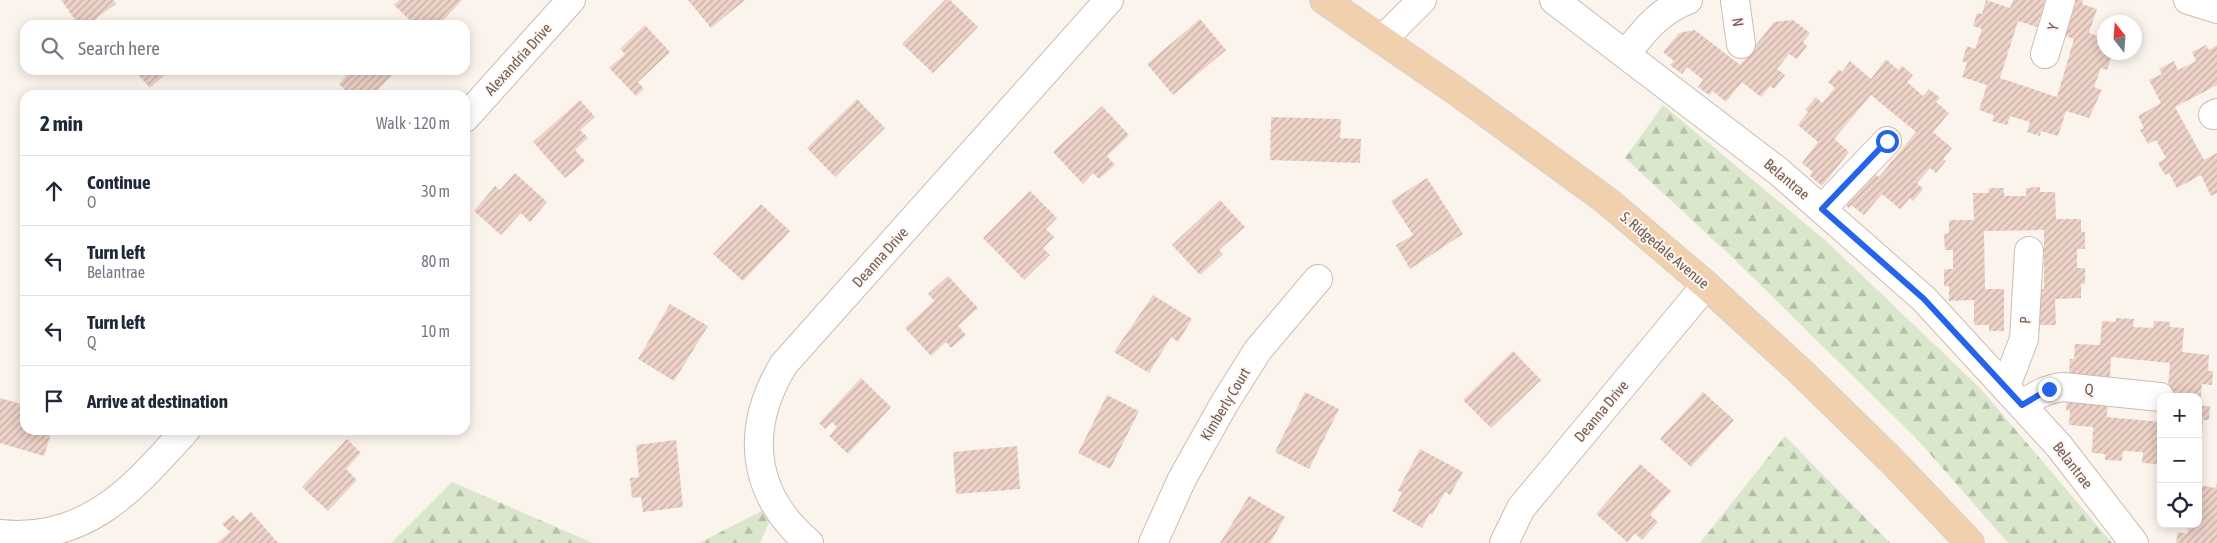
<!DOCTYPE html>
<html lang="en">
<head>
<meta charset="utf-8">
<style>
	body { margin:0; font-family:"Asap Condensed",sans-serif; background:#f2f2f3; color:#1f2937 }
	.controls { position:absolute; right:15px; bottom:15px; display:grid; overflow:hidden; border-radius:10px; box-shadow:0 2px 12px #0003 }
	.controls button { width:45px; height:45px; display:grid; place-items:center; padding:0; border:0; border-bottom:1px solid #e0e1e3; background:#fff; color:#1f2937; font:25px sans-serif }
	.compass { position:absolute; left:2097px; top:15px; width:45px; height:45px; border-radius:50%; background:#fff; box-shadow:0 2px 12px #0003; rotate:343deg }
	.stop { position:absolute; width:15px; height:15px; margin:-11px; border:4px solid #2563eb; border-radius:50%; background:#fff }
	.stop.end { background:#2563eb; border-color:#fff; box-shadow:0 1px 5px #0008 }
	.list { margin:0; padding:0; list-style:none }
	h2 { display:flex; justify-content:space-between; align-items:center; height:65px; margin:0; padding:0 20px; font-size:21px }
	h2 small { font-size:16px; font-weight:400; color:#747a83 }
	.list li { display:grid; grid-template-columns:32px 1fr auto; gap:15px; align-items:center; box-sizing:border-box; height:70px; padding:0 20px; border-top:1px solid #e0e1e3 }
	.list b { display:block; font-size:19px; white-space:nowrap }
	.list p { margin:0; font-size:16px; white-space:nowrap; color:#747a83 }
	.list em { font-size:16px; font-style:normal; color:#747a83 }
	.icon { flex:none; width:28px; height:28px; fill:none; stroke:currentColor; stroke-width:2; stroke-linecap:round; stroke-linejoin:round }
	.map { position:relative; flex:none; width:2217px; height:543px; overflow:hidden }
	.search { position:absolute; background:#fff; box-shadow:0 2px 12px #0003; left:20px; top:20px; width:450px; height:55px; display:flex; align-items:center; gap:12px; box-sizing:border-box; padding:0 18px; border-radius:15px; color:#747a83; font-size:19px }
	.panel { position:absolute; background:#fff; box-shadow:0 2px 12px #0003; left:20px; top:90px; width:450px; height:345px; border-radius:15px }
	.map>svg:first-child { display:block }
	.forest { fill:url(#forest-firs) }
	.building { fill:url(#building-hatch) }
	.lines { fill:none; stroke-linecap:round; stroke-linejoin:round }
	.minor-casing { stroke:#ccbbb3; stroke-width:30 }
	.major-casing { stroke:#d8d1cf; stroke-width:30 }
	.minor { stroke:#fff; stroke-width:28 }
	.major { stroke:#f1d0ae; stroke-width:28 }
	.route { stroke:#2563eb; stroke-width:6 }
	.labels { text-anchor:middle; dominant-baseline:central; stroke-width:4; stroke-linejoin:round; paint-order:stroke }
	.street-label { font-size:15px; fill:#745a52; stroke:#fdf8f3 }
</style>
</head>
<body>
<div class="map">
<svg width="2217" height="543" viewBox="0 0 2217 543">
	<defs>
		<pattern id="forest-firs" width="22" height="20" patternUnits="userSpaceOnUse" patternTransform="scale(1.25)"><rect width="22" height="20" fill="#dae7cc"/><path d="M5 1l3.5 6h-7zM16 11l3.5 6h-7z" fill="#b5bea8"/></pattern>
		<pattern id="building-hatch" width="6" height="6" patternUnits="userSpaceOnUse" patternTransform="scale(1.25)"><rect width="6" height="6" fill="#edd2c7"/><path d="M-1 1l2-2M0 6l6-6M5 7l2-2" fill="none" stroke="#c5ada4"/></pattern>
	</defs>
	<rect width="100%" height="100%" fill="#fbf4ed"/>
	<g class="forest">
		<path d="M1663,105L1825,240L1980,388L2112,543H2008L1917,439L1731,256L1625,158Z"/>
		<path d="M1785,436L1890,543H1700Z"/>
		<path d="M452,482L593,543H391Z"/>
		<path d="M778,503L760,543H699Z"/>
	</g>
	<g class="building">
		<path d="M61,0H113L116,4L87,25H79Z"/>
		<path d="M399,0H462L439,25H415L394,5Z"/>
		<path d="M688,0H745L711,28Z"/>
		<path d="M945,0H950L978,27L933,73L902,44Z"/>
		<path d="M1986,0L2010,8L2013,0H2045L2037,27L2018,21L2000,78L2057,97L2074,39L2057,33L2067,0H2083L2082,4L2097,9L2089,33L2104,38V52L2112,54L2107,70L2101,68L2094,87L2102,90L2089,118L2066,111L2058,136L2041,131L2040,136L2027,132L2030,122L2010,116L2007,125L1992,121L1994,115L1979,110L1987,85L1962,77L1967,63L1962,61L1967,46L1975,49L1982,29L1973,26L1977,13L1982,14Z"/>
		<path d="M1200,19L1226,50L1173,95L1147,64Z"/>
		<path d="M1793,20L1810,33L1803,42L1807,46L1797,59L1789,54L1777,69L1785,75L1774,89L1770,86L1761,97L1742,82L1726,102L1713,91L1709,95L1698,87L1703,80L1687,67L1682,74L1670,65L1674,61L1663,52L1679,33L1695,30L1740,65L1774,22Z"/>
		<path d="M645,25L670,52L638,82L644,89L636,96L609,68L625,54L620,49Z"/>
		<path d="M2206,45L2209,50L2217,45V85L2175,107L2204,160L2217,153V193L2211,196L2201,175L2177,188L2169,173L2165,175L2158,163L2166,158L2156,140L2148,144L2140,130L2144,128L2138,116L2161,103L2149,80L2162,74L2159,69L2174,61L2178,70L2196,61L2192,52Z"/>
		<path d="M1886,59L1898,70L1902,66L1913,75L1907,82L1923,96L1929,89L1940,98L1936,102L1949,113L1933,132L1952,148L1943,159L1946,161L1936,173L1930,168L1917,183L1923,189L1913,201L1910,198L1900,209L1882,194L1864,215L1851,205L1849,208L1838,199L1865,166L1879,177L1916,132L1871,95L1834,139L1849,152L1822,186L1810,176L1813,172L1802,163L1818,142L1798,125L1808,112L1805,110L1816,97L1822,103L1835,88L1828,82L1839,69L1842,72L1850,61L1871,79Z"/>
		<path d="M134,70H170L150,88Z"/>
		<path d="M339,70H397L373,95H350L339,84L346,76Z"/>
		<path d="M857,99L885,128L835,177L807,148Z"/>
		<path d="M580,100L595,117L580,130L588,138L575,150L585,161L565,178L533,142Z"/>
		<path d="M1102,106L1129,135L1107,156L1115,165L1099,179L1093,173L1083,184L1053,152Z"/>
		<path d="M1271,117L1341,119L1340,138L1361,139L1360,163L1270,160Z"/>
		<path d="M515,173L547,202L530,222L521,213L501,235L474,211L495,186L500,190Z"/>
		<path d="M1427,178L1463,234L1410,269L1396,245L1413,235L1391,201Z"/>
		<path d="M2040,187V192H2055L2056,219H2081V232H2085V249H2077V268H2085V284H2081V298L2055,299L2056,325H2040V330L2027,331V289H2044V230L1984,231L1985,289H2004V331H1989V325H1974V300L1949,301V286H1944V269H1953V250H1945L1944,234L1949,233V220H1974L1973,193H1989V188H2004V196H2026V188Z"/>
		<path d="M1030,191L1057,218L1046,229L1054,237L1043,248L1050,255L1024,280L983,238Z"/>
		<path d="M1220,200L1245,227L1219,250L1223,254L1200,275L1172,245Z"/>
		<path d="M761,204L790,231L743,281L713,254Z"/>
		<path d="M948,276L978,308L958,326L966,335L951,348L946,342L931,356L905,328L934,301L928,294Z"/>
		<path d="M1153,295L1192,319L1178,342L1171,337L1149,373L1114,352Z"/>
		<path d="M670,304L708,326L674,381L638,359Z"/>
		<path d="M2116,318L2134,319L2133,327L2153,328L2154,321L2170,322V327L2184,328L2182,352L2209,355L2208,371H2213L2212,385L2202,384L2200,406H2210L2209,420H2203L2202,436L2198,435V397H2167L2170,363L2111,357L2110,377L2069,374L2070,359H2074L2075,344L2100,345L2102,321L2116,322Z"/>
		<path d="M1513,351L1541,380L1491,428L1463,400Z"/>
		<path d="M861,378L891,407L848,454L829,436L837,427L832,422L825,429L819,423Z"/>
		<path d="M1305,392L1339,409L1309,469L1275,452Z"/>
		<path d="M1703,392L1734,420L1691,467L1660,439Z"/>
		<path d="M1107,395L1139,411L1110,469L1078,453Z"/>
		<path d="M2067,397L2108,400L2107,417L2161,422V459H2159L2158,464L2142,463L2143,452L2123,451L2122,461L2105,460V454L2092,453L2093,427L2069,425L2070,410L2066,411Z"/>
		<path d="M0,398L25,405V430H52L44,456L0,443Z"/>
		<path d="M347,439L361,453L346,469L357,480L328,511L302,487Z"/>
		<path d="M676,440L683,507L643,512L641,497L632,498L630,478L639,477L636,445Z"/>
		<path d="M1017,446L1020,489L956,494L953,452Z"/>
		<path d="M1420,449L1463,472L1450,495L1445,492L1432,515L1430,513L1422,528L1392,511L1402,493L1398,490Z"/>
		<path d="M1640,464L1671,491L1650,515L1658,522L1642,540L1635,533L1627,542L1596,514Z"/>
		<path d="M2217,483V543H2176L2178,532L2187,534L2189,524H2198V485L2215,488Z"/>
		<path d="M1249,496L1285,517L1270,543H1220Z"/>
		<path d="M251,512L278,543H217L230,532L222,524L233,515L240,522Z"/>
	</g>
	<g class="lines">
		<g class="minor-casing">
			<g id="minor">
				<path d="M1554,0L1778,171L1924,299L2059,446L2134,543"/>
				<path d="M1735,0L1741,44"/>
				<path d="M2188,0L2217,9"/>
				<path d="M1382,40L1422,0"/>
				<path d="M1626,54C1644,31 1659,11 1688,0"/>
				<path d="M2045,54L2061,0"/>
				<path d="M2213,115L2217,113"/>
				<path d="M465,118L571,0"/>
				<path d="M1822,209L1887,141"/>
				<path d="M2006,386L2024,339L2029,251"/>
				<path d="M2022,405C2036,395 2046,389 2063,387L2160,397"/>
				<path d="M0,534C88,543 134,487 186,430"/>
				<path d="M809,543C750,493 745,428 784,364L1109,0"/>
				<path d="M1153,543L1182,479L1224,404L1258,350L1318,279"/>
				<path d="M1504,543L1521,508L1706,285"/>
			</g>
		</g>
		<g class="major-casing">
			<path id="major" d="M1324,0L1459,93L1607,201L1706,285L1801,372L1892,461L1970,543"/>
		</g>
		<use href="#minor" class="minor"/>
		<use href="#major" class="major"/>
	</g>
	<g class="lines">
		<path class="route" d="M1887,141L1822,209L1924,299L2022,405L2049,389"/>
	</g>
	<g class="labels">
		<g class="street-label">
			<text transform="translate(1738 22) rotate(82)">N</text>
			<text transform="translate(2053 27) rotate(-73)">Y</text>
			<text transform="translate(518 59) rotate(-48)">Alexandria Drive</text>
			<text transform="translate(1787 179) rotate(40)">Belantrae</text>
			<text transform="translate(1665 250) rotate(40)">S. Ridgedale Avenue</text>
			<text transform="translate(880 257) rotate(-48)">Deanna Drive</text>
			<text transform="translate(2025 320) rotate(-87)">P</text>
			<text transform="translate(2089 389) rotate(5)">Q</text>
			<text transform="translate(1225 404) rotate(-59)">Kimberly Court</text>
			<text transform="translate(1601 411) rotate(-50)">Deanna Drive</text>
			<text transform="translate(2073 465) rotate(52)">Belantrae</text>
		</g>
	</g>
</svg>
<div class="controls">
<button>+</button>
<button>−</button>
<button><svg class="icon" aria-label="locate" viewBox="0 0 24 24"><circle cx="12" cy="12" r="6"/><path d="M12 2v4M12 18v4M2 12h4M18 12h4"/></svg></button>
</div>
<svg class="compass" viewBox="-18 -18 36 36"><path d="M0-13l5 13h-10z" fill="#e53935"/><path d="M0 13l5-13h-10z" fill="#747a83"/></svg>
<div class="stop" style="left:1887px;top:141px"></div>
<div class="stop end" style="left:2049px;top:389px"></div>
<div class="search"><svg class="icon" aria-label="search" viewBox="0 0 24 24"><circle cx="10" cy="10" r="6"/><path d="M15 15l6 6"/></svg>Search here</div>
<section class="panel">
<h2>2 min<small>Walk · 120 m</small></h2>
<ul class="list">
<li><svg class="icon" aria-label="ahead" viewBox="0 0 24 24"><path d="M12 20V5M6 11l6-6 6 6"/></svg><div><b>Continue</b><p>O</p></div><em>30 m</em></li>
<li><svg class="icon" aria-label="left" viewBox="0 0 24 24"><path d="M17 20v-9H6M10 6l-5 5 5 5"/></svg><div><b>Turn left</b><p>Belantrae</p></div><em>80 m</em></li>
<li><svg class="icon" aria-label="left" viewBox="0 0 24 24"><path d="M17 20v-9H6M10 6l-5 5 5 5"/></svg><div><b>Turn left</b><p>Q</p></div><em>10 m</em></li>
<li><svg class="icon" aria-label="arrive" viewBox="0 0 24 24"><path d="M6 21V4h12l-3 4 3 4H6"/></svg><div><b>Arrive at destination</b></div></li>
</ul>
</section>
</div>
</body>
</html>
